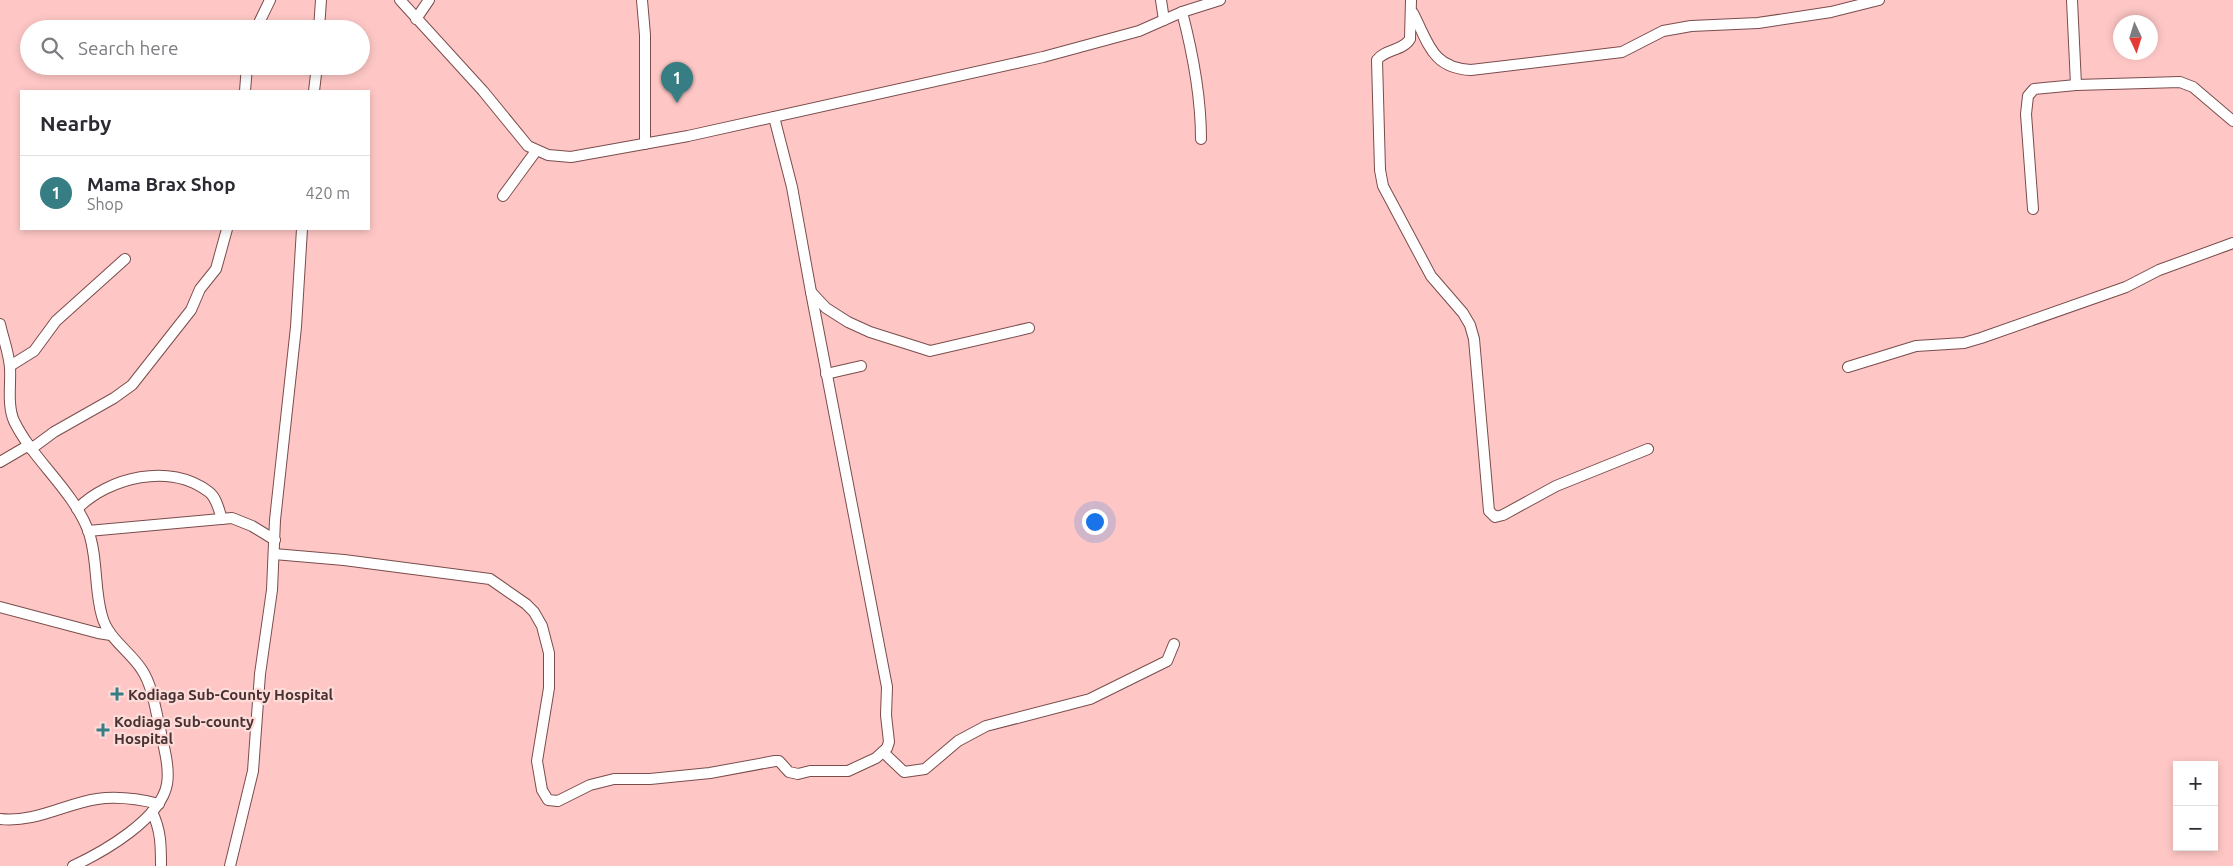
<!DOCTYPE html>
<html lang="en">
<head>
<meta charset="utf-8">
<style>
	body { margin:0; font-family:Ubuntu,sans-serif; background:#f7f7f7; color:#2b2b33 }
	.controls { position:absolute; right:15px; bottom:15px; display:grid; overflow:hidden; border-radius:0px; box-shadow:0 2px 8px #0003 }
	.controls button { width:45px; height:45px; display:grid; place-items:center; padding:0; border:0; border-bottom:1px solid #e1e1e2; background:#fff; color:#2b2b33; font:25px sans-serif }
	.compass { position:absolute; left:2113px; top:15px; width:45px; height:45px; border-radius:50%; background:#fff; box-shadow:0 2px 8px #0003; rotate:176deg }
	.you { position:absolute; left:1094px; top:521px; width:18px; height:18px; margin:-12px; border:4px solid #fff; border-radius:50%; background:#1a73e8; box-shadow:0 0 0 8px #1a73e833 }
	.badge { display:grid; place-items:center; width:32px; height:32px; border-radius:50%; background:#367e83; color:#fff; font-size:16px; font-weight:700 }
	.pin { position:absolute; translate:-50% -41px; filter:drop-shadow(0 1px 2px #0008) }
	.pin::after { content:''; position:absolute; top:26px; width:18px; height:15px; background:inherit; clip-path:polygon(0 0,100% 0,50% 100%) }
	.list { margin:0; padding:0; list-style:none }
	h2 { display:flex; justify-content:space-between; align-items:center; height:65px; margin:0; padding:0 20px; font-size:21px }
	h2 small { font-size:16px; font-weight:400; color:#7c7c81 }
	.list li { display:grid; grid-template-columns:32px 1fr auto; gap:15px; align-items:center; box-sizing:border-box; height:75px; padding:0 20px; border-top:1px solid #e1e1e2 }
	.list b { display:block; font-size:19px; white-space:nowrap }
	.list p { margin:0; font-size:16px; white-space:nowrap; color:#7c7c81 }
	.list em { font-size:16px; font-style:normal; color:#7c7c81 }
	.icon { flex:none; width:28px; height:28px; fill:none; stroke:currentColor; stroke-width:2; stroke-linecap:round; stroke-linejoin:round }
	.map { position:relative; flex:none; width:2233px; height:866px; overflow:hidden }
	.search { position:absolute; background:#fff; box-shadow:0 2px 8px #0003; left:20px; top:20px; width:350px; height:55px; display:flex; align-items:center; gap:12px; box-sizing:border-box; padding:0 18px; border-radius:28px; color:#7c7c81; font-size:19px }
	.panel { position:absolute; background:#fff; box-shadow:0 2px 8px #0003; left:20px; top:90px; width:350px; height:140px; border-radius:0px }
	.map>svg:first-child { display:block }
	.lines { fill:none; stroke-linecap:round; stroke-linejoin:round }
	.street-casing { stroke:#7b4c4c; stroke-width:12 }
	.street { stroke:#fff; stroke-width:10 }
	.poi-dot { fill:#367e83; stroke:#fddbd9; stroke-width:2 }
	.labels { text-anchor:middle; dominant-baseline:central; stroke-width:4.5; stroke-linejoin:round; paint-order:stroke }
	.poi-label { font-size:15px; font-weight:bold; fill:#473231; stroke:#fddbd9; text-anchor:start }
</style>
</head>
<body>
<div class="map">
<svg width="2233" height="866" viewBox="0 0 2233 866">
	<rect width="100%" height="100%" fill="#fec7c5"/>
	<g class="lines">
		<g class="street-casing">
			<g id="street">
				<path d="M400,0L483,91L528,146L548,155L571,157L688,136L1043,57L1139,31L1182,12L1220,0"/>
				<path d="M642,0L645,35V144"/>
				<path d="M1161,0L1164,20"/>
				<path d="M1411,0L1410,39C1403,51 1385,49 1377,60L1380,170L1383,186L1431,276L1463,313L1470,325L1474,339L1489,511L1495,517L1503,515L1556,486L1648,449"/>
				<path d="M2072,0L2076,85"/>
				<path d="M1182,12C1193,54 1201,96 1201,139"/>
				<path d="M1413,13C1429,44 1432,68 1471,70L1622,52L1663,31L1691,26L1758,23L1831,12L1879,0"/>
				<path d="M416,19L429,0"/>
				<path d="M256,29L270,0"/>
				<path d="M319,29L321,0"/>
				<path d="M245,91L247,66"/>
				<path d="M314,91L317,66"/>
				<path d="M503,196L536,151"/>
				<path d="M2033,209L2026,114L2028,96L2034,89L2076,85L2180,82L2193,87L2233,121"/>
				<path d="M811,292L826,308L848,322L870,332L930,351L1029,328"/>
				<path d="M0,324C3,338 9,353 10,368C11,384 7,405 14,421C33,460 72,489 88,530C98,557 94,589 102,616C108,639 130,651 142,670C153,687 155,709 160,728C163,745 170,766 167,784C161,819 103,852 73,866"/>
				<path d="M10,366L34,351L56,321L125,259"/>
				<path d="M1848,367L1916,346L1964,343L1981,338L2126,287L2159,270L2233,243"/>
				<path d="M826,374L861,366"/>
				<path d="M31,449L54,432L114,398L132,385L191,310L200,289L216,269L227,229"/>
				<path d="M0,462L29,445"/>
				<path d="M77,509C109,477 170,462 209,492C217,498 219,511 222,519"/>
				<path d="M88,531L232,518L252,526L275,540"/>
				<path d="M274,554L344,560L490,579L526,604L534,612L542,626L549,653V688L537,761L542,790L548,800L558,801L590,785L614,779H650L710,773L775,761H779L789,772L798,774L810,771H848L876,758L887,748L889,742L886,715L887,687L811,292L792,187L774,117"/>
				<path d="M0,607L98,633L111,635"/>
				<path d="M883,752L904,772L925,769L958,741L986,726L1090,699L1167,661L1174,644"/>
				<path d="M152,812C161,830 161,846 161,866"/>
				<path d="M0,819C35,823 64,804 97,799C118,796 139,799 159,804"/>
				<path d="M230,866L253,771L260,674L272,590L275,520L296,327L302,229"/>
			</g>
		</g>
		<use href="#street" class="street"/>
	</g>
	<g class="poi-dot">
		<path d="M114.5 686.5h5v5h5v5h-5v5h-5v-5h-5v-5h5z"/>
		<path d="M100.5 722.5h5v5h5v5h-5v5h-5v-5h-5v-5h5z"/>
	</g>
	<g class="labels">
		<g class="poi-label">
			<text x="128" y="694">Kodiaga Sub-County Hospital</text>
			<text x="114" y="721">Kodiaga Sub-county<tspan x="114" dy="17">Hospital</tspan></text>
		</g>
	</g>
</svg>
<div class="controls">
<button>+</button>
<button>−</button>
</div>
<svg class="compass" viewBox="-18 -18 36 36"><path d="M0-13l5 13h-10z" fill="#e53935"/><path d="M0 13l5-13h-10z" fill="#7c7c81"/></svg>
<div class="you"></div>
<div class="pin badge" style="left:677px;top:103px">1</div>
<div class="search"><svg class="icon" aria-label="search" viewBox="0 0 24 24"><circle cx="10" cy="10" r="6"/><path d="M15 15l6 6"/></svg>Search here</div>
<section class="panel">
<h2>Nearby<small></small></h2>
<ul class="list">
<li><span class="badge">1</span><div><b>Mama Brax Shop</b><p>Shop</p></div><em>420 m</em></li>
</ul>
</section>
</div>
</body>
</html>
